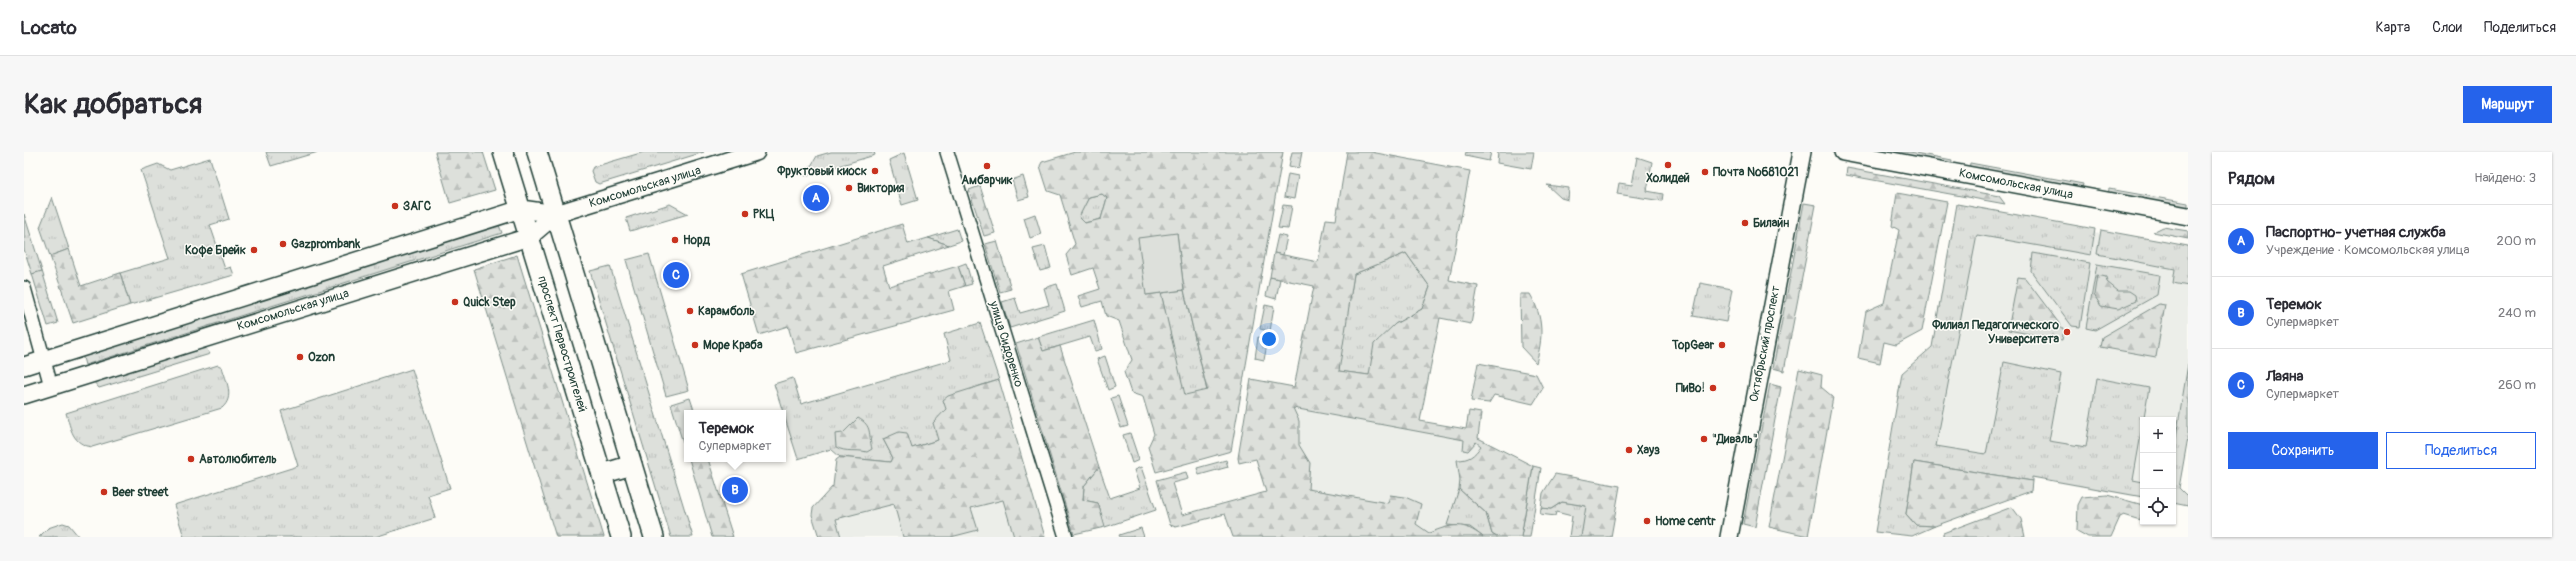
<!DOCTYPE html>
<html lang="ru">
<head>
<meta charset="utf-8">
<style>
	body { margin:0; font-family:Pangolin,sans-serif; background:#f7f7f7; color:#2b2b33 }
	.controls { position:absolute; right:12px; bottom:12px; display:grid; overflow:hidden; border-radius:0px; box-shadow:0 1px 3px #0004 }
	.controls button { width:36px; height:36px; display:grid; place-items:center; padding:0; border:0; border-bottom:1px solid #e1e1e2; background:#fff; color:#2b2b33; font:20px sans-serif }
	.you { position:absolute; left:1245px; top:187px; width:14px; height:14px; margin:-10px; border:3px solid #fff; border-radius:50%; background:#1a73e8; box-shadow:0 0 0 6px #1a73e833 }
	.badge { display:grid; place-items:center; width:26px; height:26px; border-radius:50%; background:#2563eb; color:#fff; font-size:13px; font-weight:700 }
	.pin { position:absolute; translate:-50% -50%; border:2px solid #fff; box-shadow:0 1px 4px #0006 }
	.popup { position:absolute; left:660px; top:258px; width:102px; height:52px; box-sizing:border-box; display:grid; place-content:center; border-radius:0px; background:#fff; filter:drop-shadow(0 1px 3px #0005); font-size:13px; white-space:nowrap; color:#7c7c81 }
	.popup b { font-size:15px; color:#2b2b33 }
	.popup::after { content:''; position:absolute; left:50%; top:100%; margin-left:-8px; border:8px solid transparent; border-top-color:#fff }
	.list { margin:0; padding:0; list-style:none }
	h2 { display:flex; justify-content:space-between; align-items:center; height:52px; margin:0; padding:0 16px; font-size:17px }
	h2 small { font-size:13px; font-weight:400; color:#7c7c81 }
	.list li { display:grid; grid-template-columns:26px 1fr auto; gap:12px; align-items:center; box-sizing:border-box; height:72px; padding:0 16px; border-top:1px solid #e1e1e2 }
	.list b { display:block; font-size:15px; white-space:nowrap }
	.list p { margin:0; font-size:13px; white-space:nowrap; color:#7c7c81 }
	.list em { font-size:13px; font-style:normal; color:#7c7c81 }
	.actions { display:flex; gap:8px; padding:12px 16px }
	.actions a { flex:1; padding:9px 0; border:1px solid #2563eb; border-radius:0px; text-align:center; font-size:14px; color:#2563eb }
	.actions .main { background:#2563eb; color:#fff }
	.icon { flex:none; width:22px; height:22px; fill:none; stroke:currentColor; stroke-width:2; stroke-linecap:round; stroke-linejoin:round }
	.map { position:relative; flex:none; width:2164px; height:385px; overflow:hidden; border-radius:0px }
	header { display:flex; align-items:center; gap:24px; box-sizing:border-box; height:56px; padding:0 20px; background:#fff; border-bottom:1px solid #e1e1e2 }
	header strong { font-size:19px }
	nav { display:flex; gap:22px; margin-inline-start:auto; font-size:14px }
	.intro { display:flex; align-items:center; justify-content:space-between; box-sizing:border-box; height:96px; padding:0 24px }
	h1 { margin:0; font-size:28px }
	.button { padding:10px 18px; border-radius:0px; background:#2563eb; color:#fff; font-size:14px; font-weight:700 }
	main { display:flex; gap:24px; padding:0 24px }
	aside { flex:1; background:#fff; border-radius:0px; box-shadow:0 1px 3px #0004 }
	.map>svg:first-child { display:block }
	.built { fill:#eceee9 }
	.grass { fill:url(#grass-tufts); stroke:#7e8e88 }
	.forest { fill:url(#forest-firs); stroke:#7e8e88; fill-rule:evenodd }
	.pitch { fill:#dde0db; stroke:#7e8e88 }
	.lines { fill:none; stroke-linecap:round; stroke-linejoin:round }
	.minor-casing { stroke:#1f3d34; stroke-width:16 }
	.tertiary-casing { stroke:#1f3d34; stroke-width:20 }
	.secondary-casing { stroke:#1f3d34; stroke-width:22 }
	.minor { stroke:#fdfcf7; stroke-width:13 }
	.tertiary { stroke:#fdfcf7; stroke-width:17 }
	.secondary { stroke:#fdfcf7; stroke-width:19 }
	.poi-dot { fill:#c8321e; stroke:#fdfcf7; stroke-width:1.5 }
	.labels { text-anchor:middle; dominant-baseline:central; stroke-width:3; stroke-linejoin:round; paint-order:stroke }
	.poi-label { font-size:12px; font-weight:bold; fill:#1f3d34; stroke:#fdfcf7; text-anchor:start }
	.street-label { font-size:12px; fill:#1f3d34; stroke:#fdfcf7 }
</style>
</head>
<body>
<header>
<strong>Locato</strong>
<nav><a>Карта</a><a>Слои</a><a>Поделиться</a></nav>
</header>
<div class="intro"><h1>Как добраться</h1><a class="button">Маршрут</a></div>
<main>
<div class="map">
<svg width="2164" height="385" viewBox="0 0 2164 385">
	<defs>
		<pattern id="grass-tufts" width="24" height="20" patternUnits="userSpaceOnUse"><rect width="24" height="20" fill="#dde0db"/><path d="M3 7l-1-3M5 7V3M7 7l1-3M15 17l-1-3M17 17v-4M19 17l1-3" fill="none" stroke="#bdc1bd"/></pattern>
		<pattern id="forest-firs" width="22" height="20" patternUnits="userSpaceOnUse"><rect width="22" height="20" fill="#dde0db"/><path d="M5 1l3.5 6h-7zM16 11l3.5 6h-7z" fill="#bdc1bd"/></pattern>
	</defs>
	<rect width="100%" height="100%" fill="#fdfcf7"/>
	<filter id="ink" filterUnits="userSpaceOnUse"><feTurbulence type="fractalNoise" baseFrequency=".025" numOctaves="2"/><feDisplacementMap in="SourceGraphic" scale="8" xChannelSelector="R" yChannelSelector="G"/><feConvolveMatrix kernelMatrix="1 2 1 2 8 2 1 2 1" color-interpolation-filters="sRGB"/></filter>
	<g filter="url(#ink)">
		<g class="built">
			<path d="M1943,58L2164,98V262L2149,346V268H2119V346L1899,306Z"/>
			<path d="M1269,256L1452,290L1494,318L1482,385H1268Z"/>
			<path d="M975,281L1006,385H817L807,350Z"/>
		</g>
		<g class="grass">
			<path d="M242,0H294L247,14Z"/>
			<path d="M620,0H680L575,32L571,30L567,19L569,15Z"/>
			<path d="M807,0H850L851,3L781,24L793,4Z"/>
			<path d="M1268,0H1278L1275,16L1265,14Z"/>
			<path d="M1442,0H1467L1465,9L1441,4Z"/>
			<path d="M1474,0H1510L1507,17L1473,11Z"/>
			<path d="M880,1L894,48L878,53L865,8Z"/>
			<path d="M1613,5L1628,10L1623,39L1639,42L1638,49L1593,42L1595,31L1608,33Z"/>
			<path d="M186,6L205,67L186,73L201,117L207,115L210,123L106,153L96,121L146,106L117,18L134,12L146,18Z"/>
			<path d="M1946,11L2059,32L2057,39L1945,18Z"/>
			<path d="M1264,22L1274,24L1270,47L1260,45Z"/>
			<path d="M999,24L1005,45L994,48L988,28Z"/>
			<path d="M1523,33L1545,36L1544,48L1537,46Z"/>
			<path d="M2085,37L2164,51V59L2084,43Z"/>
			<path d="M1078,42L1083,46L1077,67L1060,71L1055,64L1065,45Z"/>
			<path d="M28,45L45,97L26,104L16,75Z"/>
			<path d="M646,52L664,62L606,79L602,66Z"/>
			<path d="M1933,52L2071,77L2067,103L1953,83L1912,294L1962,302L1980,210L2037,222L2025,289L2062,295L2073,226L2125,236L2109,328L2119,330V345L2008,325V329L1890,310L1882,362L1892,373L1911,374L1888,384L1851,380L1878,221L1908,195Z"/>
			<path d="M1259,53L1268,54L1264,77L1254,76Z"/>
			<path d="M0,62L18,119L8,122L0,97Z"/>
			<path d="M1011,62L1017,82L1006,86L1000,66Z"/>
			<path d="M475,73L478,81L61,213L58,202Z"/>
			<path d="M933,77L937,89L925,93L904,86Z"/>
			<path d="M2077,78L2164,94V134L2149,131L2151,117L2073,102Z"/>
			<path d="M1254,83L1263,85L1259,103L1250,101Z"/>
			<path d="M1021,94L1027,116L1016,119L1009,97Z"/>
			<path d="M1382,101L1406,135L1398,157L1371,172L1345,223L1314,219L1330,122Z"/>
			<path d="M2009,101L2066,111L2056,175L2048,174L2007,119Z"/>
			<path d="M625,102L665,238L642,244L602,108Z"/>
			<path d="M942,111L948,132L941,134L934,114Z"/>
			<path d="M2073,112L2136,123L2133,143L2071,178L2062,176Z"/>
			<path d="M586,114L669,385H647L566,119Z"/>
			<path d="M1246,125L1256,127L1252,147L1242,144Z"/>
			<path d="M1676,131L1708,137L1702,170L1669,164Z"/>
			<path d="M1033,132L1041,159L986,176L978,150L991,146L996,161L1025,153L1020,136Z"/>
			<path d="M1160,138L1183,239L1160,244L1137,141Z"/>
			<path d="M1241,153L1250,155L1246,179L1236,177Z"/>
			<path d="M1070,168L1078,197L1071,199L1066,185L1019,199L1014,185Z"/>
			<path d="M956,171L975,228L955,234L922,257L914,288L888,296L859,287L869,306L867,310L816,305L807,297L774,307L750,232L769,226L777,252L927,208L920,182Z"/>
			<path d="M1234,185L1244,187L1240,208L1231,206Z"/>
			<path d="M181,195L186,202L75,236L69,229Z"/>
			<path d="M1081,204L1091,235L1084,238L1073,207Z"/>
			<path d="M2164,212V285L2155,336L2164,345V354L2149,351V303Z"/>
			<path d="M194,213L198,215C202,229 211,245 198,256L68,295C48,292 47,277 42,261Z"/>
			<path d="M388,217L426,336L404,343L411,366L351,385H160L150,353L274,314L257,259Z"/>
			<path d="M1094,244L1104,274L1097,276L1087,246Z"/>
			<path d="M1106,281L1115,308L1108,311L1099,283Z"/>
			<path d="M1202,308L1204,315L1175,323L1173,316Z"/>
			<path d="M1509,314L1517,316L1506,385H1497Z"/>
			<path d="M1075,315L1086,346L1116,336L1110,318L1117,315L1132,358L1081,375L1074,351L1059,348L1060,334Z"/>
			<path d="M1435,337L1462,361L1468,382L1473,385H1459L1446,375L1423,373Z"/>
			<path d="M1538,350L1563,354L1557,385H1545L1548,364L1532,360L1531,364L1516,362L1517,356L1527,357Z"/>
			<path d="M39,371L45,373L55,385H15L24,376Z"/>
			<path d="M1117,376L1120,385H1096L1095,383Z"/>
		</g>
		<g class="forest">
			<path d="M411,0H459L471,38L426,51Z"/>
			<path d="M1051,0H1259L1207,299L1132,320L1124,295L1130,282L1119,245L1107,241L1100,220L1108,208L1095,169L1082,164L1078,149L1058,155L1054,144L1076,137L1069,116L1048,123L1042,103L1051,92L1036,43L1024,39L1016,14L1018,10ZM1078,42L1083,46L1077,67L1061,71L1055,65L1065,45ZM1153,81L1160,138L1183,238L1161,243L1137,141L1122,143Z"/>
			<path d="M1323,0H1347L1446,19L1425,128L1454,134L1447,172L1416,166L1396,269L1442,277L1445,259L1457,261L1454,286L1509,314L1497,385H1473L1468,382L1462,361L1435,337L1436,328L1433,308C1445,308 1450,304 1457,294L1452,290L1444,299L1439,298L1440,288L1269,256L1275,269V293L1286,311L1284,337L1364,351L1366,343L1381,345L1397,352L1392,372L1405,381C1428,372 1439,369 1459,385H1209L1201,362L1152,375L1146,373L1133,328L1162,320L1164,327L1148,331L1158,363L1242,340L1232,307L1215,311L1214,306L1227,227L1270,235L1290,134L1246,125L1250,101L1294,110L1302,67L1312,68ZM1382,101L1406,135L1398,157L1371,172L1350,192L1345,223L1315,219L1330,122Z"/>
			<path d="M1847,0H1886L1928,8L1927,15Z"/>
			<path d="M1823,16L1975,44L1981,52L1822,23Z"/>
			<path d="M956,34L971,81L960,84L945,38Z"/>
			<path d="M1873,41L1923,50L1898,179L1872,193L1860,190L1856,211L1834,206L1842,159L1860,151L1875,78L1868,74Z"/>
			<path d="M1780,51L1792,53L1760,219L1749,216Z"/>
			<path d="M878,72L884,92L904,86L925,93L859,114L865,134L934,114L941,134L925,139L930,158L772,201L764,174L735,183L717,122Z"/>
			<path d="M2139,75L2164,79V87L2129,80Z"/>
			<path d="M973,89L987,137L976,140L961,92Z"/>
			<path d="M45,97L57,134L96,121L106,153L49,171L26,104Z"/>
			<path d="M493,103L501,129L580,385H532L450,117Z"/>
			<path d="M18,119L34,171L24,174L8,122Z"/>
			<path d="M2073,123L2082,125L2083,130L2094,139H2105L2111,143L2112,149L2094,157L2077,154L2070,143Z"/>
			<path d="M1994,125L2001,126L2040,178L2038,188L1984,178Z"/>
			<path d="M1496,142H1506C1520,166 1519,186 1512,211L1497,195Z"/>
			<path d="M2135,152L2141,153L2132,205L2076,195L2078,185Z"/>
			<path d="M1014,185L1019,199L1036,194L1075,315L1060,334L1059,348L1074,351L1081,375L1050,382L992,192Z"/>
			<path d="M1454,211L1512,222L1519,236L1509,252L1470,243L1465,251L1447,249Z"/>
			<path d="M1775,217L1798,223L1797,235L1809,245L1784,384L1745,375Z"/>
			<path d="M975,228L1021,385H990L979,348L947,356L954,378L927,385H879L870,352L812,367L817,385H795L788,363L789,356L809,334L812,308L816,305L867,310L869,306L859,287L875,280L883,281L888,296L914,288L909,271L922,257L919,248L924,244Z"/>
			<path d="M1746,232L1757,235L1731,375L1719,372Z"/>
			<path d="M666,246L671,261H663V290L659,291L647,252Z"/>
			<path d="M834,266C849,274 844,282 848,297L843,300C832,297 822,301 812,295L811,282L819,281Z"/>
			<path d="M665,307H684L709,385H688Z"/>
			<path d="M1890,310L2008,329L2007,339L1911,374L1892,373L1882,362Z"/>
			<path d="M1531,322L1596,334L1587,385H1557L1562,354L1538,350L1527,357L1517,356L1519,341Z"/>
			<path d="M2083,343L2119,353V369L2100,363L2096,365L2087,385H2064L2053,379L2054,353L2058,345Z"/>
			<path d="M1988,355L1997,367L2001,385H1919V381Z"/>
		</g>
		<path class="pitch" d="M1153,81L1160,138L1122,143L1114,86Z"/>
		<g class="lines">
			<g class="minor-casing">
				<g id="minor">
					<path d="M923,0L1042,385"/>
					<path d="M0,136L27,234"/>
				</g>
			</g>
			<g class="tertiary-casing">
				<g id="tertiary">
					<path d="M1819,0L2164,64"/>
					<path d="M0,214L497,57L532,62"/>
					<path d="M0,243L505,85L532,62L732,0"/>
					<path d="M1705,385L1778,0"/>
				</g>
			</g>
			<g class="secondary-casing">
				<g id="secondary">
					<path d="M479,0L597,385"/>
					<path d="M513,0L630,385"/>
					<path d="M578,322L608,313"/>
				</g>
			</g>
			<use href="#minor" class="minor"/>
			<use href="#tertiary" class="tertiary"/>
			<use href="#secondary" class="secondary"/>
		</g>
	</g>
	<g class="poi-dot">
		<circle cx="1644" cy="13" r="4"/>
		<circle cx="963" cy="14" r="4"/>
		<circle cx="851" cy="19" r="4"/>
		<circle cx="1681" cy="20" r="4"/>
		<circle cx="825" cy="36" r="4"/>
		<circle cx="371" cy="54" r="4"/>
		<circle cx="721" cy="62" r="4"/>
		<circle cx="1721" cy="71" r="4"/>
		<circle cx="651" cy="88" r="4"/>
		<circle cx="259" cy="92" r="4"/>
		<circle cx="230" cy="98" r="4"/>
		<circle cx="431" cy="150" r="4"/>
		<circle cx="666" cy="159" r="4"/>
		<circle cx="2043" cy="180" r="4"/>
		<circle cx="671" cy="193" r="4"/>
		<circle cx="1698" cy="193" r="4"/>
		<circle cx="276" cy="205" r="4"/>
		<circle cx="1689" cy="236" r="4"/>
		<circle cx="1680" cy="287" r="4"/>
		<circle cx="1605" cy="298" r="4"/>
		<circle cx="167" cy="307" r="4"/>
		<circle cx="80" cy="340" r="4"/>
		<circle cx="1623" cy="369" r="4"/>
	</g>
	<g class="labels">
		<g class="poi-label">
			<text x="843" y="19" text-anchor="end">Фруктовый киоск</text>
			<text x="1689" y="20">Почта №681021</text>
			<text x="1644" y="26" text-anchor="middle">Холидей</text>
			<text x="963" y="28" text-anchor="middle">Амбарчик</text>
			<text x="833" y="36">Виктория</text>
			<text x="379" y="54">ЗАГС</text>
			<text x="729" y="62">РКЦ</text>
			<text x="1729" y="71">Билайн</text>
			<text x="659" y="88">Норд</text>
			<text x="267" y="92">Gazprombank</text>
			<text x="222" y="98" text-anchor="end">Кофе Брейк</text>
			<text x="439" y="150">Quick Step</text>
			<text x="674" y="159">Карамболь</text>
			<text x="2035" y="173" text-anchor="end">Филиал Педагогического<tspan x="2035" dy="14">Университета</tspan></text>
			<text x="679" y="193">Море Краба</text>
			<text x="1690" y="193" text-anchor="end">TopGear</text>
			<text x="284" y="205">Ozon</text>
			<text x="1681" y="236" text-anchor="end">ПиВо!</text>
			<text x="1688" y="287">"Диваль"</text>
			<text x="1613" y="298">Хауз</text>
			<text x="175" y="307">Автолюбитель</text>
			<text x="88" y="340">Beer street</text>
			<text x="1631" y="369">Home centr</text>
		</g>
		<g class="street-label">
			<text transform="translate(1992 32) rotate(11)">Комсомольская улица</text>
			<text transform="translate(621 35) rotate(-17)">Комсомольская улица</text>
			<text transform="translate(269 158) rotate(-17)">Комсомольская улица</text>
			<text transform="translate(538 192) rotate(73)">проспект Первостроителей</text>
			<text transform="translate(982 192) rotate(73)">улица Сидоренко</text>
			<text transform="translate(1741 192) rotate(-79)">Октябрьский проспект</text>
		</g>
	</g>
</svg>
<div class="controls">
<button>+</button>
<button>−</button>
<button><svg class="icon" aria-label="locate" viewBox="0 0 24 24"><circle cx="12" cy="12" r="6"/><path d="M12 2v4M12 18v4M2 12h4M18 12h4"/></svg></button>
</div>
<div class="you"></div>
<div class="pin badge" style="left:792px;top:46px">A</div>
<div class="pin badge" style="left:711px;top:338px">B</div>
<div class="popup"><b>Теремок</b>Супермаркет</div>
<div class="pin badge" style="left:652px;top:123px">C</div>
</div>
<aside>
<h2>Рядом<small>Найдено: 3</small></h2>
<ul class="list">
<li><span class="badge">A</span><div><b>Паспортно- учетная служба</b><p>Учреждение · Комсомольская улица</p></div><em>200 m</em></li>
<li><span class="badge">B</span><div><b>Теремок</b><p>Супермаркет</p></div><em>240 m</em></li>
<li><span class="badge">C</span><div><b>Лаяна</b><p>Супермаркет</p></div><em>260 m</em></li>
</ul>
<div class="actions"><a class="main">Сохранить</a><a>Поделиться</a></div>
</aside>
</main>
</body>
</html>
